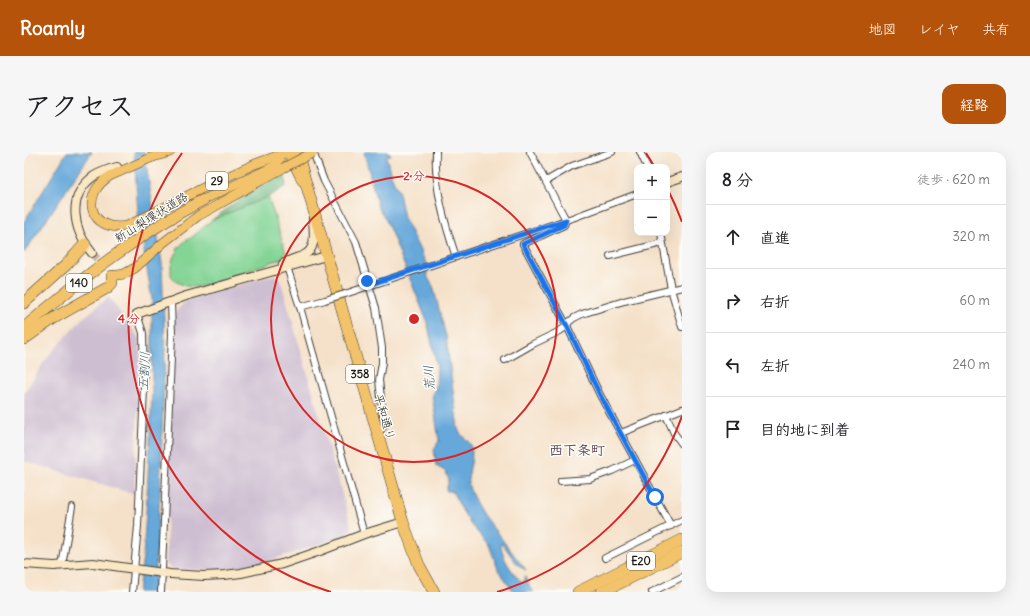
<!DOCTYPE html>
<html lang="ja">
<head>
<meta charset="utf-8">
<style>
	body { margin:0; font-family:Delius,"Klee One",sans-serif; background:#f6f6f6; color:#202124 }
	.controls { position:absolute; right:12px; top:12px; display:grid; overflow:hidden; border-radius:8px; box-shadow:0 4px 16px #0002 }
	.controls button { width:36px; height:36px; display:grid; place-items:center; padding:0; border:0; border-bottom:1px solid #e0e0e0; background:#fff; color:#202124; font:20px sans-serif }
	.stop { position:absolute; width:12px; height:12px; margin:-9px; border:3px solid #1a73e8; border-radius:50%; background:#fff }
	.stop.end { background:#1a73e8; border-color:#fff; box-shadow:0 1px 4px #0008 }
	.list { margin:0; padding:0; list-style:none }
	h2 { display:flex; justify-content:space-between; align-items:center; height:52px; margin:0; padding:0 16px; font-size:17px }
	h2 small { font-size:13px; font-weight:400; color:#757577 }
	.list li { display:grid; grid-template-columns:26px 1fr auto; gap:12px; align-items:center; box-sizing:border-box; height:64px; padding:0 16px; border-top:1px solid #e0e0e0 }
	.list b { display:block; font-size:15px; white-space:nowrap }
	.list em { font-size:13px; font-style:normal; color:#757577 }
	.icon { flex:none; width:22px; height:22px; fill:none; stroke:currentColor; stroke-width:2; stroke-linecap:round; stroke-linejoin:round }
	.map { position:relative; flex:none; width:658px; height:440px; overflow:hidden; border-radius:12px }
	header { display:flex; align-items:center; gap:24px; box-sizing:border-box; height:56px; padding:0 20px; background:#b45309; color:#fff }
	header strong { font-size:19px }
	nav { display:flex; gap:22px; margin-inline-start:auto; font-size:14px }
	.intro { display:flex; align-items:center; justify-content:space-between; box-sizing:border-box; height:96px; padding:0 24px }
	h1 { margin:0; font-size:28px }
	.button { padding:10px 18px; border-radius:12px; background:#b45309; color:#fff; font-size:14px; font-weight:700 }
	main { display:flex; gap:24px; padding:0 24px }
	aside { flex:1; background:#fff; border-radius:12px; box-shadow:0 4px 16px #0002 }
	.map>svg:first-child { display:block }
	.industrial { fill:#cebed1 }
	.green { fill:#83d495; stroke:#507858 }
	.forest { fill:#6ab67e; stroke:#43694d }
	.water { fill:#66a8da; stroke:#41627b }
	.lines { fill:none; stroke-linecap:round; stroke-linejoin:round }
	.secondary-tunnel { stroke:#cabaa6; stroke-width:8; stroke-dasharray:8 4; stroke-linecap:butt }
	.street-casing { stroke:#3d3a36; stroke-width:8 }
	.secondary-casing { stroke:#3d3a36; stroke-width:10 }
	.primary-casing { stroke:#3d3a36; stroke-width:10 }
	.highway-casing { stroke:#3d3a36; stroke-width:12 }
	.street { stroke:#fff; stroke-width:6 }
	.secondary { stroke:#fae7c3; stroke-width:8 }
	.primary { stroke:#f2c36a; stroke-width:9 }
	.highway { stroke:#f2c36a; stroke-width:11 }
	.street-bridge-casing { stroke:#3d3a36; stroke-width:8; stroke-linecap:butt }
	.primary-bridge-casing { stroke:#3d3a36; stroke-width:10; stroke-linecap:butt }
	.street-bridge { stroke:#fff; stroke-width:6 }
	.primary-bridge { stroke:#f2c36a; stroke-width:9 }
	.route { stroke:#1a73e8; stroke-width:5 }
	.ring { fill:none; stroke:#d62828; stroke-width:2 }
	.labels { text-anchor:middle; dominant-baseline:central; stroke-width:3; stroke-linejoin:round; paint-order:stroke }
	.shield { fill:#fdfcf7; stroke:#605f5e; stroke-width:1 }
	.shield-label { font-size:11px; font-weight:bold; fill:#1c1c1c }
	.street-label { font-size:12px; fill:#1c1c1c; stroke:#fdfcf7 }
	.water-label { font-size:13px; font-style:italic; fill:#3d5b71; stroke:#fdfcf7 }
	.quarter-label { font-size:14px; font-weight:bold; fill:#614959; stroke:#fdfcf7 }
	.centre { fill:#d62828; stroke:#fdfcf7; stroke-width:2 }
	.ring-label { font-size:12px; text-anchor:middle; font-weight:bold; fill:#d62828; stroke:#fdfcf7; stroke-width:3; stroke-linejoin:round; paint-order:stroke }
</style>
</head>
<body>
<header>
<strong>Roamly</strong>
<nav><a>地図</a><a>レイヤ</a><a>共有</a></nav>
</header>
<div class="intro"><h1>アクセス</h1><a class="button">経路</a></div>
<main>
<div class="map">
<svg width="658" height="440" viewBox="0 0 658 440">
	<rect width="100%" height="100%" fill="#fdfcf7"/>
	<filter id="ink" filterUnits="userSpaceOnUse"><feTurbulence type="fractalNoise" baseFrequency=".025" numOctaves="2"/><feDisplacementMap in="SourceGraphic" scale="8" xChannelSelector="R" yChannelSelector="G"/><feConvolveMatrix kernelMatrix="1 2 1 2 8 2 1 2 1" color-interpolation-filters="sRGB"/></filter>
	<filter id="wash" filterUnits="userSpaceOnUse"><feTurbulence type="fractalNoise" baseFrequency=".012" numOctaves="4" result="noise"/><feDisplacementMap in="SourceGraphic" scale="16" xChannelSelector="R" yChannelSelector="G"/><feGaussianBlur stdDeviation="0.9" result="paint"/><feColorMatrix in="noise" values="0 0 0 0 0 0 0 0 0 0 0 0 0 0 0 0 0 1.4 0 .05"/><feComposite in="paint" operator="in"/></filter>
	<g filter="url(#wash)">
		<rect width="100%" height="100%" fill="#f5e1c9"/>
		<g class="industrial">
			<path d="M251,123L256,126L328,377L318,385L241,410L212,416L172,418L146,416L142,411L150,165L153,158L164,147Z"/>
			<path d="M85,145L116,188V204L110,342L0,309V244L1,240L20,210L28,200L58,167Z"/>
		</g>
		<path class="green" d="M244,44L262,101L259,103V106L184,133L173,135L161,134L151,129L147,123V114L149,106L155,95L162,88L167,86L188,68Z"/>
		<path class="forest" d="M261,22L262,34L244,45L188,68L224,41Z"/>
		<g class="water">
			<path d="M43,0H68L0,101V70Z"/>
			<path d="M110,0H120L138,111L141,196L136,340L130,440H114L119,405L123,345L128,241V148L114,62Z"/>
			<path d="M340,0H365L367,3L362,4L367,23L375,41L380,66L404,115L402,117L404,126L409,134L422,184L434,277C436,284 444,287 447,294C450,305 445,317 444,328C444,338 454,354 459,363L502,418C490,413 486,399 477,391C475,402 491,426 500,431L501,424L506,436L510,440H490L474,417L465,393L447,373L437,356L428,339H423L422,338L425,328L421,319L412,314L410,297L415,289L408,242L412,235L413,215L403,169L362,68L354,55Z"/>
		</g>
	</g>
	<g filter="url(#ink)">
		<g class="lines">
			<path class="secondary-tunnel" d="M68,101L83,118"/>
			<g class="street-casing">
				<g id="street">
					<path d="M289,0L300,29L332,90L352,156L358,196V211L355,228L360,273L357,278L352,280"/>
					<path d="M412,0C410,36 421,72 432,105"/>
					<path d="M506,0L542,68L540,73L499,92L543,174L576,243L647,374"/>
					<path d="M616,0L623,15"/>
					<path d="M522,29L548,14L588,0"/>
					<path d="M637,81L647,137L658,175"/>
					<path d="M586,104L638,91"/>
					<path d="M263,115L276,155L340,382"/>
					<path d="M321,142L551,65L613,42"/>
					<path d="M276,155L301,148"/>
					<path d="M481,208L509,192L536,179L543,174L545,170L550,166L558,162L600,149L658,135"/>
					<path d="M642,263L650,281L658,292"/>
					<path d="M597,281L658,257"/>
					<path d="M537,329L566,327L588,319L611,308"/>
					<path d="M581,406L658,368"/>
					<path d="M38,414L48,355"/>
					<path d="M108,440L114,374L120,236L119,181L113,162"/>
					<path d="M137,440L148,182L147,150"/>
					<path d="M628,440L658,425"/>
				</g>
			</g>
			<g class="secondary-casing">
				<g id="secondary">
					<path d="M643,30L658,25"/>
					<path d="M68,101C49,78 42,44 70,24C77,20 85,17 93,15"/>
					<path d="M259,112C265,108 273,106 280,103C294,97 289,78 289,66"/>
					<path d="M113,162L162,144L302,104"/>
					<path d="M0,412L30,414L69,411L146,422L180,424L200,423L217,421L258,412L296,399L340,382L379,370"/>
				</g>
			</g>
			<g class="primary-casing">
				<g id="primary">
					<path d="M264,0L278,29"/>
					<path d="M131,4L86,24C55,43 66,81 103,74L185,33L231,12L253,4"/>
					<path d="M126,6L146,0"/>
					<path d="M249,6L263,0"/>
					<path d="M179,48L257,11"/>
					<path d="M88,124L100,122L111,116L140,90L174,64L259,16"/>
				</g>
			</g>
			<g class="highway-casing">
				<g id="highway">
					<path d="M273,0L379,370L395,413L410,440"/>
					<path d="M0,151L42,113L61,92"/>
					<path d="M0,176C55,128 114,82 179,48"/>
					<path d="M0,187L30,166L83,136L88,131V124"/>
					<path d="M554,440L658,388"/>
					<path d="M578,440L658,400"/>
				</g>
			</g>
			<use href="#street" class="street"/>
			<use href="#secondary" class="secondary"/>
			<use href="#primary" class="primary"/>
			<use href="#highway" class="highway"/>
			<g class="street-bridge-casing">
				<path id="street-bridge" d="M301,148L321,142"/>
			</g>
			<g class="primary-bridge-casing">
				<path id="primary-bridge" d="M259,16L290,0"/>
			</g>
			<use href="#street-bridge" class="street-bridge"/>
			<use href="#primary-bridge" class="primary-bridge"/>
		</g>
	</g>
	<g class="lines" filter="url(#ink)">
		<path class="route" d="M343,129L344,133L542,68L540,73L499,92L543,174L576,243L631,345"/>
	</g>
	<g class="ring">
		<circle cx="390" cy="167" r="143"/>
		<path d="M658 264A285 285 0 0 1 473 440M307 440A285 285 0 0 1 158 1M622 1A285 285 0 0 1 630 14M644 38A285 285 0 0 1 658 70"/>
	</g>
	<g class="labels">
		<g class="shield">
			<rect x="182" y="20" width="22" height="18" rx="3"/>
			<rect x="42" y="122" width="26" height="18" rx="3"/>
			<rect x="322" y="213" width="28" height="18" rx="3"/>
			<rect x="603" y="400" width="28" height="18" rx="3"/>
		</g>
		<g class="shield-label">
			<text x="193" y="29">29</text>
			<text x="55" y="131">140</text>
			<text x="336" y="222">358</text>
			<text x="617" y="409">E20</text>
		</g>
		<g class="street-label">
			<text transform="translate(127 65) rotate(-32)">新山梨環状道路</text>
			<text transform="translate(361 265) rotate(74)">平和通り</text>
		</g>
		<g class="water-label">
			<text transform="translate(120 219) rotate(-87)">五割川</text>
			<text transform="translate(405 226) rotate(-94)">荒川</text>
		</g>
		<g class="quarter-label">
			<text x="553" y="298">西下条町</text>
		</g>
	</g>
	<circle cx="390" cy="167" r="6" class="centre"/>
	<g class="ring-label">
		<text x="390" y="28">2 分</text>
		<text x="105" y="171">4 分</text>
	</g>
</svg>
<div class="controls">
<button>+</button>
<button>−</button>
</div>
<div class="stop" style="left:631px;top:345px"></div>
<div class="stop end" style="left:343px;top:129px"></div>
</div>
<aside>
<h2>8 分<small>徒歩 · 620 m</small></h2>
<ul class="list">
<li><svg class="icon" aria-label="ahead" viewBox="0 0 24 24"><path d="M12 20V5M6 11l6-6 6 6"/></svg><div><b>直進</b></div><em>320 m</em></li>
<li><svg class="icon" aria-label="right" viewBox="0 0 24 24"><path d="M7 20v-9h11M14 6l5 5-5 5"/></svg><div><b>右折</b></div><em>60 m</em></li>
<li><svg class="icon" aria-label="left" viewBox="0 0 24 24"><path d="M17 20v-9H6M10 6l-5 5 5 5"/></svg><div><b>左折</b></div><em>240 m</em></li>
<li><svg class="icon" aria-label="arrive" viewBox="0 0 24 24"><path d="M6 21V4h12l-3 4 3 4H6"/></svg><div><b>目的地に到着</b></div></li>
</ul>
</aside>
</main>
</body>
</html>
